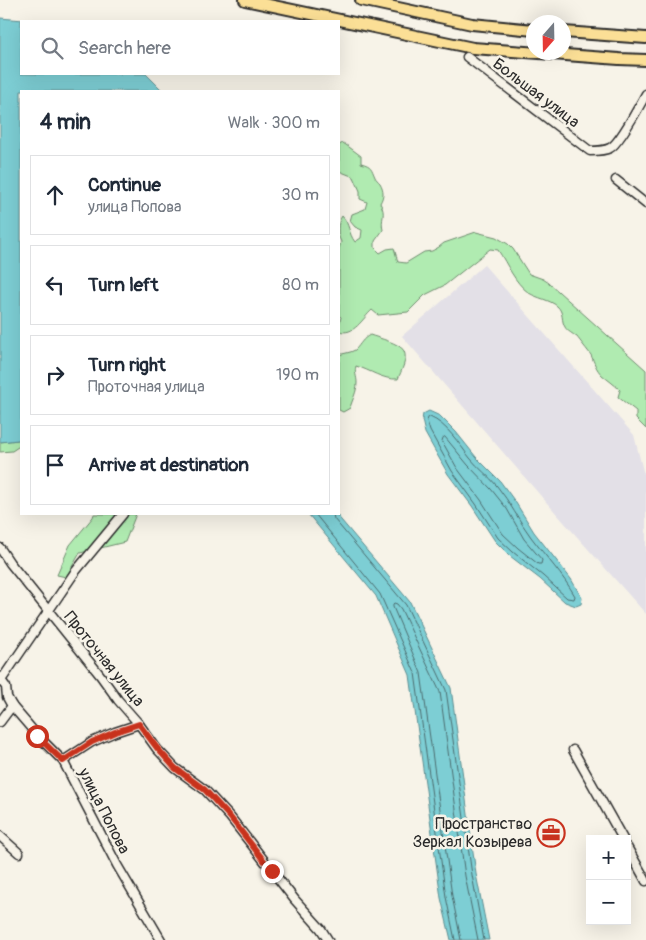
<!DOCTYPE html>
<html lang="en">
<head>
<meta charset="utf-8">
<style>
	body { margin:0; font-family:Pangolin,sans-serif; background:#f6f6f7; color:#1f2937 }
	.controls { position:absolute; right:15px; bottom:15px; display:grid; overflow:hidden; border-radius:0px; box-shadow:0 5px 20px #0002 }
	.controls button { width:45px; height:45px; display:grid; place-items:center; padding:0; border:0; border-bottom:1px solid #e0e1e3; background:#fff; color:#1f2937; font:25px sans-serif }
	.compass { position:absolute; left:526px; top:15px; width:45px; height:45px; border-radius:50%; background:#fff; box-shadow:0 5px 20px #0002; rotate:200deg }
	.stop { position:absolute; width:15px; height:15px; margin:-11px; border:4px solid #c8321e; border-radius:50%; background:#fff }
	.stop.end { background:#c8321e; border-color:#fff; box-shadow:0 1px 5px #0008 }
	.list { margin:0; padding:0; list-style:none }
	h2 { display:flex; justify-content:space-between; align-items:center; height:65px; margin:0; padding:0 20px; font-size:21px }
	h2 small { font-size:16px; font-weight:400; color:#747a83 }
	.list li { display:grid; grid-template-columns:32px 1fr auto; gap:15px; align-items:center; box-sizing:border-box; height:80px; margin:0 10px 10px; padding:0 10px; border:1px solid #e0e1e3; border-radius:0px }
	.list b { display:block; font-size:19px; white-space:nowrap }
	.list p { margin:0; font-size:16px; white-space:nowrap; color:#747a83 }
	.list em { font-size:16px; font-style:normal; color:#747a83 }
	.icon { flex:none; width:28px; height:28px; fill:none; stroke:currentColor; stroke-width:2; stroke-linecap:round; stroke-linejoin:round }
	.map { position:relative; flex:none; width:646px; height:940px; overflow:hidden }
	.search { position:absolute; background:#fff; box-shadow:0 5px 20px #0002; left:20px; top:20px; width:320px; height:55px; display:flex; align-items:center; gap:12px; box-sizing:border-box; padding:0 18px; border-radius:0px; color:#747a83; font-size:19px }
	.panel { position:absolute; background:#fff; box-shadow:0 5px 20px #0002; left:20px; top:90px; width:320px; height:425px; border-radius:0px }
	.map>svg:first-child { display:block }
	.built { fill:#e3e0e7 }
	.green { fill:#b0ebb1; stroke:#6e8b6e }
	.water { fill:#7dced4; stroke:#5c8d90 }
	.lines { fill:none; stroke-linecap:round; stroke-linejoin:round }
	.shore { stroke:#4c6c6f; stroke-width:1 }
	.minor-casing { stroke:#2b2b2b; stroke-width:11 }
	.major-casing { stroke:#2b2b2b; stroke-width:14 }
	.minor { stroke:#f7f3e8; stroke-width:8 }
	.major { stroke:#fbdf96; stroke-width:10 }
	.route { stroke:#c8321e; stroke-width:6 }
	.labels { text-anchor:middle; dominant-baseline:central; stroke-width:5; stroke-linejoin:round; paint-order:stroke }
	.street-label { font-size:16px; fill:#2b2b2b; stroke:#f7f3e8 }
	.poi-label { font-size:16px; fill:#2b2b2b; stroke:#f7f3e8; text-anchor:end }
</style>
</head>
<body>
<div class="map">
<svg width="646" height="940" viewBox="0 0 646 940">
	<rect width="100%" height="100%" fill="#f7f3e8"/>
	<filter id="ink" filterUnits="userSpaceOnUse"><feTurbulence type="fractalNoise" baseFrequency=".02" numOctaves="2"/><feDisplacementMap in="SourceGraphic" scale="10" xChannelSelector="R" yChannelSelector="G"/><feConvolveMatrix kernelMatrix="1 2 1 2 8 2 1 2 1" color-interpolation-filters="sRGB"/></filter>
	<g filter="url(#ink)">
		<path class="built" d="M484,265L634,435L643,471L646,475V614L547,503L402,336Z"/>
		<g class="green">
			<path d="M343,143L349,147L361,156V163C372,166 371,168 375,177C375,178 379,182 380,183C384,190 384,196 380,203C387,215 380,218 383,230L375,241V248L380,253L387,249L394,248L398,262L406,263L424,252L432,251L439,247L444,243L476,232L496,237L508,244L513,249L529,274L543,279L549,283L646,370V429L636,419V411L618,397L620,390C614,384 608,380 602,375C596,369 594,362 591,355C588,351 580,341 577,337C573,334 567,331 565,327C561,321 564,312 557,306C550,300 537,298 529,293C514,282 508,265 498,250L490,249L445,285L425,295L408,312L378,315L372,310C362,319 354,336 339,331V325L341,317L339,315V249L341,242C337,234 337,223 342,216C350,224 348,233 355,242L361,238L362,230L355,227L350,221L352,214L365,209L367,202L360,199V191L354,177L339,171V145Z"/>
			<path d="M370,335C378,338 400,343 404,351C408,359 401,371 398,379C383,380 370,370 356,366C354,373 357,376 357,383C357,392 352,400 350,408L343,412L339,410V355C344,353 350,353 355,350C361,344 362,339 370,335Z"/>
			<path d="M21,438V445L12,451L0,452V442L18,440Z"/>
			<path d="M94,514H136L125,542L80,553L66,577L57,575L70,545L93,517Z"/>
		</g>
		<g class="water">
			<path d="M0,18L35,21H21V74H146L163,91H21V438L18,440L0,442Z"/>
			<path d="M429,411L440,416L456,432L476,457L500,481L516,503L534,532L571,579L582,598L581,604L576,606L565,602L540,579L510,556L495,541L472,506L448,474L425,433L422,420L423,414Z"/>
			<path d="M308,514H336L410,602L451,688L476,874L489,940H451L441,898L410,675L376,596Z"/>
		</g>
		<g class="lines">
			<g class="shore">
				<path d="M430,417C447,424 459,444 470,458C478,468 489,476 497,486C510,502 519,521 531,537C546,557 563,575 575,596L574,599L567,598L543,576L513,552L498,538L476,504L452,471L430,431L427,421L428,418Z"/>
				<path d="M445,437L468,465L491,489L507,509L524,539L542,560L541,564H538L518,548L503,534L481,500L457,468L442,441L443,438Z"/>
				<path d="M315,514L380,594L415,673L446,897L455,940"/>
				<path d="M333,514L334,519L406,605L446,690L472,875L484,940"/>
				<path d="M461,940L452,896L421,673L393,607V604L394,603L397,604L401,609L440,692L465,876L478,940"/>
			</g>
			<g class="minor-casing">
				<g id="minor">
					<path d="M467,57L590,151C596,151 604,151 610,148C619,144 640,105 646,94"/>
					<path d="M616,180L646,204"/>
					<path d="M0,548L10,563L100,675L118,700L139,724L157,749L175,768L205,790L230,817L295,900L321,929L328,940"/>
					<path d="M0,677L1,680L6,687L7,697L12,706L37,735L63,761L117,865L161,940"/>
					<path d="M0,682L75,572L123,514"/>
					<path d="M0,722L12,706"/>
					<path d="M573,750L623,839"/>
					<path d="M63,761L92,742L115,732L139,724"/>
					<path d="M0,836L19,853"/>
					<path d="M627,847L646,881"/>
				</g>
			</g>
			<g class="major-casing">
				<g id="major">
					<path d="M245,0L473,48L619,59L646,60"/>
					<path d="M361,0L472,24L534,30"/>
					<path d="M564,32L646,38"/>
				</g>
			</g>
			<use href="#minor" class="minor"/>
			<use href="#major" class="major"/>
		</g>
	</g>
	<g class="lines" filter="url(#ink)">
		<path class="route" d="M37,736L63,761L92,742L115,732L139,724L157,748L175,768L205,790L230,817L272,871"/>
	</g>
	<defs>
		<g id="office-ring" transform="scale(1.4375)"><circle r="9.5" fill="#f7f3e8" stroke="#c8321e" stroke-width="1.5"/><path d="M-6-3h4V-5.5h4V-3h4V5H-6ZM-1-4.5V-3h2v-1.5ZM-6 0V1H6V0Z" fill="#c8321e"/></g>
	</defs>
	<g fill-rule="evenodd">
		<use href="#office-ring" x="551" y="833"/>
	</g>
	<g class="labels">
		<g class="street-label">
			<text transform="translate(536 93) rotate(37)">Большая улица</text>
			<text transform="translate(104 659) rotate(51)">Проточная улица</text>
			<text transform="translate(104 811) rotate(63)">улица Попова</text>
		</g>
		<g class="poi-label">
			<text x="532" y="824">Пространство<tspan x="532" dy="18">Зеркал Козырева</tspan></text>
		</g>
	</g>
</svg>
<div class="controls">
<button>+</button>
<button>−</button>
</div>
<svg class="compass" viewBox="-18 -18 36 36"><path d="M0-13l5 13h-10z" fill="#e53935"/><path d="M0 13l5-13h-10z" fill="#747a83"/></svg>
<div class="stop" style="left:37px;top:736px"></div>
<div class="stop end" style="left:272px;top:871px"></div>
<div class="search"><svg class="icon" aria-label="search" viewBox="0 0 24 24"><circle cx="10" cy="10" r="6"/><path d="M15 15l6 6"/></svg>Search here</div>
<section class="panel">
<h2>4 min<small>Walk · 300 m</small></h2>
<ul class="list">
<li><svg class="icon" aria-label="ahead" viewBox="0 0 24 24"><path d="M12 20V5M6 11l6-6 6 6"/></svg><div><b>Continue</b><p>улица Попова</p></div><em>30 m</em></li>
<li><svg class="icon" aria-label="left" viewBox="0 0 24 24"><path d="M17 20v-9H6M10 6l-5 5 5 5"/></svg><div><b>Turn left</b></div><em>80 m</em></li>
<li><svg class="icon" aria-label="right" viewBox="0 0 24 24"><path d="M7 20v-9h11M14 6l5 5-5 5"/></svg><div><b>Turn right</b><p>Проточная улица</p></div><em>190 m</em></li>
<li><svg class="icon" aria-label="arrive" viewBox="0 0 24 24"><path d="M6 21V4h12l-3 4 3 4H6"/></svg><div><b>Arrive at destination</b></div></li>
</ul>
</section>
</div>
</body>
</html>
